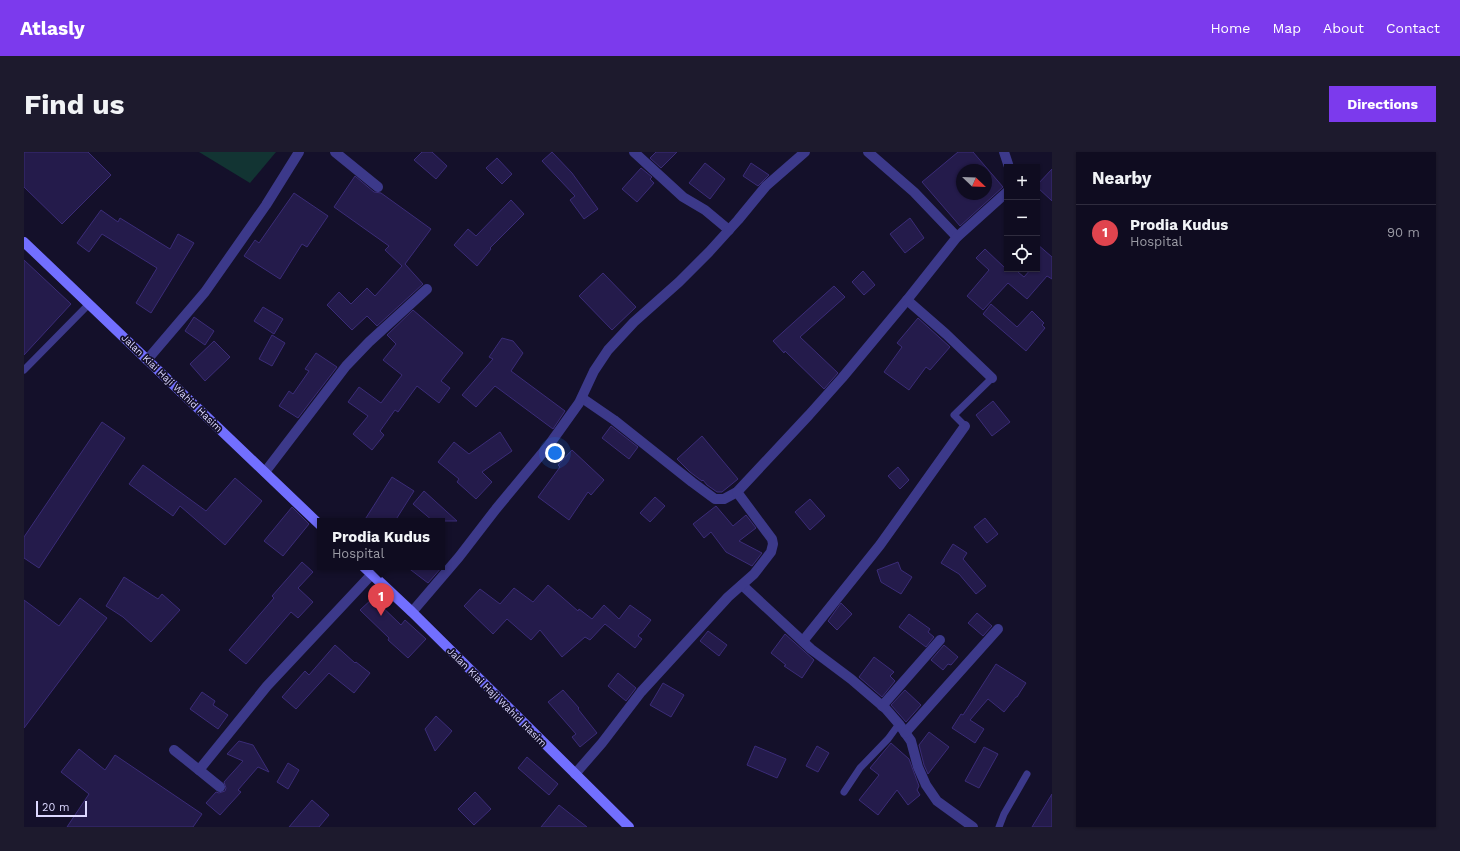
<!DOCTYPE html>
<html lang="en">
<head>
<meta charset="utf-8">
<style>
	body { margin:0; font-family:"Work Sans",sans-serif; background:#1d1a2d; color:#f1f3f6 }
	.controls { position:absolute; right:12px; top:12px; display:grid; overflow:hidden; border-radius:0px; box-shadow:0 1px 3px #0004 }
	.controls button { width:36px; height:36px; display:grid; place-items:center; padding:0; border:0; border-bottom:1px solid #2f2c3e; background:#0f0c20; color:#f1f3f6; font:20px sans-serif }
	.compass { position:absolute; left:932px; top:12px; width:36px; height:36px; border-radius:50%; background:#0f0c20; box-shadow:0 1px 3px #0004; rotate:113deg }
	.scale { position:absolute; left:12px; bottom:10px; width:51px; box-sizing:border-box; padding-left:4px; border:2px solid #dcd8ff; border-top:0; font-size:11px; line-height:14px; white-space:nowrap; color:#dcd8ff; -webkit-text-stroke:3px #14102a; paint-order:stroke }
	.you { position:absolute; left:531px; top:301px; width:14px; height:14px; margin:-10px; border:3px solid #fff; border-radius:50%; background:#1a73e8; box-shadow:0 0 0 6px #1a73e833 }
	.badge { display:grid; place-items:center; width:26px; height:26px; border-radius:50%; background:#7c3aed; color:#fff; font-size:13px; font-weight:700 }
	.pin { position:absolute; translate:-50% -33px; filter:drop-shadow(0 1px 2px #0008) }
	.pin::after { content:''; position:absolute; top:21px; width:14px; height:12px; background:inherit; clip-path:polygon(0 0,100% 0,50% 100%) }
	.popup { position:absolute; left:293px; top:366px; width:128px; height:52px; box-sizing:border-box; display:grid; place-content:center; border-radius:0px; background:#0f0c20; filter:drop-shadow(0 1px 3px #0005); font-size:13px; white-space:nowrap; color:#9b9ba5 }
	.popup b { font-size:15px; color:#f1f3f6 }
	.popup::after { content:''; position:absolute; left:50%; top:100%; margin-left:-8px; border:8px solid transparent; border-top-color:#0f0c20 }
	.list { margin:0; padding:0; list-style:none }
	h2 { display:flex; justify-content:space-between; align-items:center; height:52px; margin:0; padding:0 16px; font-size:17px }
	h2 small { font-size:13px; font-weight:400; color:#9b9ba5 }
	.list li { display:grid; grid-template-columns:26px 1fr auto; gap:12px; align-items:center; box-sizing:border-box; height:56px; padding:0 16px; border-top:1px solid #2f2c3e }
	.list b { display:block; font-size:15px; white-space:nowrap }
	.list p { margin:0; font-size:13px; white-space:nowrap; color:#9b9ba5 }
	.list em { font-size:13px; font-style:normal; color:#9b9ba5 }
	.icon { flex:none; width:22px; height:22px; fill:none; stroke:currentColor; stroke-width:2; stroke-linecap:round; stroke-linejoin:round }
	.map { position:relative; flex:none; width:1028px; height:675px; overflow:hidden; border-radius:0px }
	header { display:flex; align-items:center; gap:24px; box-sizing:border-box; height:56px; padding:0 20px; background:#7c3aed; color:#fff }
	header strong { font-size:19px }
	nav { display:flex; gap:22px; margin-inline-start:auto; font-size:14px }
	.intro { display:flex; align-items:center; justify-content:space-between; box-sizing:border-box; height:96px; padding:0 24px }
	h1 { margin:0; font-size:28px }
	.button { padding:10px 18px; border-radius:0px; background:#7c3aed; color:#fff; font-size:14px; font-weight:700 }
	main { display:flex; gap:24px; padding:0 24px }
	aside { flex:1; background:#0f0c20; border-radius:0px; box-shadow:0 1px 3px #0004 }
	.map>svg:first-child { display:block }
	.green { fill:#123433 }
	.building { fill:#241b4b; stroke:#3b2c78; fill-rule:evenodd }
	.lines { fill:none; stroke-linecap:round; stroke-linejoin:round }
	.lane { stroke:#3c398a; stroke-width:7 }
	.street { stroke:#3c398a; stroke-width:10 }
	.secondary { stroke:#726fff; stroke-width:10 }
	.labels { text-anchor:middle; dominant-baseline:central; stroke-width:3.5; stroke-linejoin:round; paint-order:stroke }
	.street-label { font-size:10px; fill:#dcd8ff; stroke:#14102a }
</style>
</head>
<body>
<header>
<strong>Atlasly</strong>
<nav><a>Home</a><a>Map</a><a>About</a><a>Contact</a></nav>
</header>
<div class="intro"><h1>Find us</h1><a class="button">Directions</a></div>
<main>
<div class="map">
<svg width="1028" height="675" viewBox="0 0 1028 675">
	<rect width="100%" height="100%" fill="#14102a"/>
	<path class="green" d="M175,0H252L226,31Z"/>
	<g class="building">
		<path d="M0,0H64L87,23L38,72L0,35Z"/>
		<path d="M398,0H408L423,14L412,27L390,8Z"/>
		<path d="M528,0L548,21L574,57L560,67L546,48L551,44L518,9Z"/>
		<path d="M632,0H653L637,16L626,6Z"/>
		<path d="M934,0H949L979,35L936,74L898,30ZM938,18H962V42H938Z"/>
		<path d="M473,6L488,22L478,32L462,16Z"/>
		<path d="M681,11L701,27L686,47L665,31Z"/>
		<path d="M727,11L745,23L734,34L719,24Z"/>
		<path d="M617,16L628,25L626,27L630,31L613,50L598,37Z"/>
		<path d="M1028,17V49L1013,35V33Z"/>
		<path d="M331,24L350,40L357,41L407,77L381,112L399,132L353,174L343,164L328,178L303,153L315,140L327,152L343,136L351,144L378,114L361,98L365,94L310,55Z"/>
		<path d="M270,41L304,64L283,95L278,92L256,127L220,104L231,88L235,91Z"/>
		<path d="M487,48L500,62L466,96L467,97L453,114L430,93L444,77L452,84Z"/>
		<path d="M77,58L94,70L96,66L146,97L154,82L170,91L127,161L112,151L133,116L78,82L65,100L53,91Z"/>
		<path d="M886,66L900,86L881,101L866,82Z"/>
		<path d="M1013,92L1028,105V127L1023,124L1003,147L984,131L959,158L943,144L965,118L952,106L961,97L982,117H997L994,120L1000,125L1007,117H1013Z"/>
		<path d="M0,108L47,152L0,203Z"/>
		<path d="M839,119L851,133L840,143L828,130Z"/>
		<path d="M579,121L612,155L588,178L555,144Z"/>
		<path d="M810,134L821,145L776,185L814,221L800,237L761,199L760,201L749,189Z"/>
		<path d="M967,152L993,175L1008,159L1020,171L1018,173L1021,176L1002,199L959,162Z"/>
		<path d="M239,155L259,167L250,182L230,169Z"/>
		<path d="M389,158L439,201L417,229L426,236L415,251L393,234L374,260L371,258L356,279L360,283L348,298L329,282L344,264L324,250L335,235L357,251L378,223L359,208L372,192L363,183Z"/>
		<path d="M170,165L190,179L181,193L161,179Z"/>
		<path d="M894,166L926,195L906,218L902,215L885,238L860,220L878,195L873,191Z"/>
		<path d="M248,183L261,191L248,214L235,207Z"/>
		<path d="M478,186L489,189L499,201L487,219L541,259L529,277L471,234L452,255L438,243L469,207L465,205Z"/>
		<path d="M190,189L206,205L181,229L166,212Z"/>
		<path d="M292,201L313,215L274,266L255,254L265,239L269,242L285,219L281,217Z"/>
		<path d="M969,249L986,270L968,284L952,263Z"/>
		<path d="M78,270L101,286L15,416L0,406V385Z"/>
		<path d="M587,274L614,295L605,307L578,286Z"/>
		<path d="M476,280L488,299L458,320L468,330L452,347L433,330L435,327L414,310L430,290L445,302Z"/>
		<path d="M678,284L714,327L698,340H693L683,333L679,328L678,329L666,320L653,307Z"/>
		<path d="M548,298L580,328L567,343L564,340L545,368L514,345L536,315L534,313Z"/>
		<path d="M119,313L182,359L211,326L238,349L201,393L156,354L149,364L105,332Z"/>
		<path d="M874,315L885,328L876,337L864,324Z"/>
		<path d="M368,325L390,339L371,369H340Z"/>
		<path d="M400,339L433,369H409L389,352Z"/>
		<path d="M631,345L641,354L626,370L616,361Z"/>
		<path d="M786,347L801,364L786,378L771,360Z"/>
		<path d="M692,354L709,374L722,363L732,376L715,389L738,401L728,414L702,400L687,380L680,386L669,372Z"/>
		<path d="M268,355L285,372L259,404L240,389Z"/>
		<path d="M961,366L974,382L963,391L950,375Z"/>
		<path d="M929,392L943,401L939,407L962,434L952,442L935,422L917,411Z"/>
		<path d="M278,410L289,420L274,436L289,450L274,466L267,460L222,512L205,498L250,446L248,444Z"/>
		<path d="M874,410L877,418L888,425L877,442L857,430L853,418Z"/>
		<path d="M383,415H418L404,431Z"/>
		<path d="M100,425L134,447L138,442L156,458L127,490L99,465L82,454Z"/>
		<path d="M524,433L554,459L555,457L568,467L580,453L595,467L606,453L627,468L617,481H616L614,484L618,487L611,496L581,472L566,488L561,485L538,505L516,478L507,488L483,467L469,482L440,454L456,437L476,452L490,436L509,450Z"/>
		<path d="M56,446L83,466L0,576V448L35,474Z"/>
		<path d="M349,446L377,473L381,468L402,487L384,506L364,488L365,486L336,458Z"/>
		<path d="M817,451L828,462L813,478L804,469Z"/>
		<path d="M953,461L968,474L959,484L944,471Z"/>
		<path d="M885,462L906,477L904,480L910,485L902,495L875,475Z"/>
		<path d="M684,479L703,493L695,504L676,489Z"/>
		<path d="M761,482L790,508L778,526L760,514L762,513L747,501Z"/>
		<path d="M311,493L331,511L332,510L346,521L330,541L305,521L272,557L258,545L281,519L285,523Z"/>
		<path d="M920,493L934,505L927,513L924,512L919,518L907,508Z"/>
		<path d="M850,505L870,520L866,524L871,529L858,545L835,525Z"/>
		<path d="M972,512L1002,531L993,545H992L980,560L964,547L946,568L960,577L951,591L928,576L937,562L939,563Z"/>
		<path d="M594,521L612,536L602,549L584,534Z"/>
		<path d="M639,531L660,543L647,565L626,553Z"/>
		<path d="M539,538L555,556L554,557L573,581L556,595L548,585L552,582L524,550Z"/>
		<path d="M881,538L897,553L882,570L867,553Z"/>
		<path d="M178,540L191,549L189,553L204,563L194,577L166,557Z"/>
		<path d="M412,564L428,579L411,599L401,577Z"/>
		<path d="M905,580L925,595L904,622L900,613L895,593Z"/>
		<path d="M215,589L229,593L245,620L234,615L214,638L217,640L196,663L182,651L192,640L195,641L201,639L202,636L200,630L219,609L203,602Z"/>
		<path d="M867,591L885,607L895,634L893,638L896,643L884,653L873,638L854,663L835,648L855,623L846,616Z"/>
		<path d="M731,594L762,607L753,626L723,613Z"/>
		<path d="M793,594L805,601L794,620L782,614Z"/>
		<path d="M960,595L974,602L955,636L941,629Z"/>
		<path d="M55,597L81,618L91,603L178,662L169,675H43L65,642L37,620Z"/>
		<path d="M503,605L534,632L525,643L494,616Z"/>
		<path d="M264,611L275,618L264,637L253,630Z"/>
		<path d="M451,640L467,657L450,673L434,657Z"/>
		<path d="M1028,642V675H1008Z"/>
		<path d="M288,648L305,663L295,675H265Z"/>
		<path d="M535,653L563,675H517Z"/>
	</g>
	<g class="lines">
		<g class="lane">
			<path d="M0,218L65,152"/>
			<path d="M941,274L930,263L968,226"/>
			<path d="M820,640L836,616L864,587L875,572"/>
			<path d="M975,675L980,662L1003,622"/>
		</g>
		<g class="street">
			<path d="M311,0L354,35"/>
			<path d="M610,0L659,45L681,58L705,78"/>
			<path d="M844,0L890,40L933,85"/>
			<path d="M980,0L985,15"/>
			<path d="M883,148L922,182L968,226"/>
			<path d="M123,208L181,140L242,53L275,0"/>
			<path d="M558,246L590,268L668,330L691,347H700L713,340L785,263L818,226L883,148L933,85L983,40"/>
			<path d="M241,320L322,214L345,190L403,137"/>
			<path d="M718,433L787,497L827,527L862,557L875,572L887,589L894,615L902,633L913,649L949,675"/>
			<path d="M388,460L435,405L472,357L525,293L555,251L570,219L584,198L610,170L655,130L685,100L714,68L742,34L781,0"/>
			<path d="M779,489L856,393L941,274"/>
			<path d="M858,554L916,488"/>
			<path d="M881,581L974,477"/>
			<path d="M150,598L175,618"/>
			<path d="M551,622L578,591L617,540L704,445L730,422L747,400L749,392L748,387L713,340"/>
			<path d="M196,635L175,618L243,534L348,422"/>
		</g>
		<g class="secondary">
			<path d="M0,90L296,373"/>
			<path d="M340,415L388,460L605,675"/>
		</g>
	</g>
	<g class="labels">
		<g class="street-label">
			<text transform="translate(148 231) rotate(44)">Jalan Kiai Haji Wahid Hasim</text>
			<text transform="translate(473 545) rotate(45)">Jalan Kiai Haji Wahid Hasim</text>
		</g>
	</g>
</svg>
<div class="controls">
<button>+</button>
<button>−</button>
<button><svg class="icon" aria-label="locate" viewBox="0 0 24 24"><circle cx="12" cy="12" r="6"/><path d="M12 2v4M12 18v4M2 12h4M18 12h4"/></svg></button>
</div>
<svg class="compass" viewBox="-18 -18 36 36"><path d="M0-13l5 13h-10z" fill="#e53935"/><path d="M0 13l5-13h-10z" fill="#9b9ba5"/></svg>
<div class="scale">20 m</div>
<div class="you"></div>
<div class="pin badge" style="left:357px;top:464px;background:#e0444e">1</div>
<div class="popup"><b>Prodia Kudus</b>Hospital</div>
</div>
<aside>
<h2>Nearby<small></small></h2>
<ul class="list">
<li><span class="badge" style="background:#e0444e">1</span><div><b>Prodia Kudus</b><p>Hospital</p></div><em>90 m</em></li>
</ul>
</aside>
</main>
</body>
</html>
